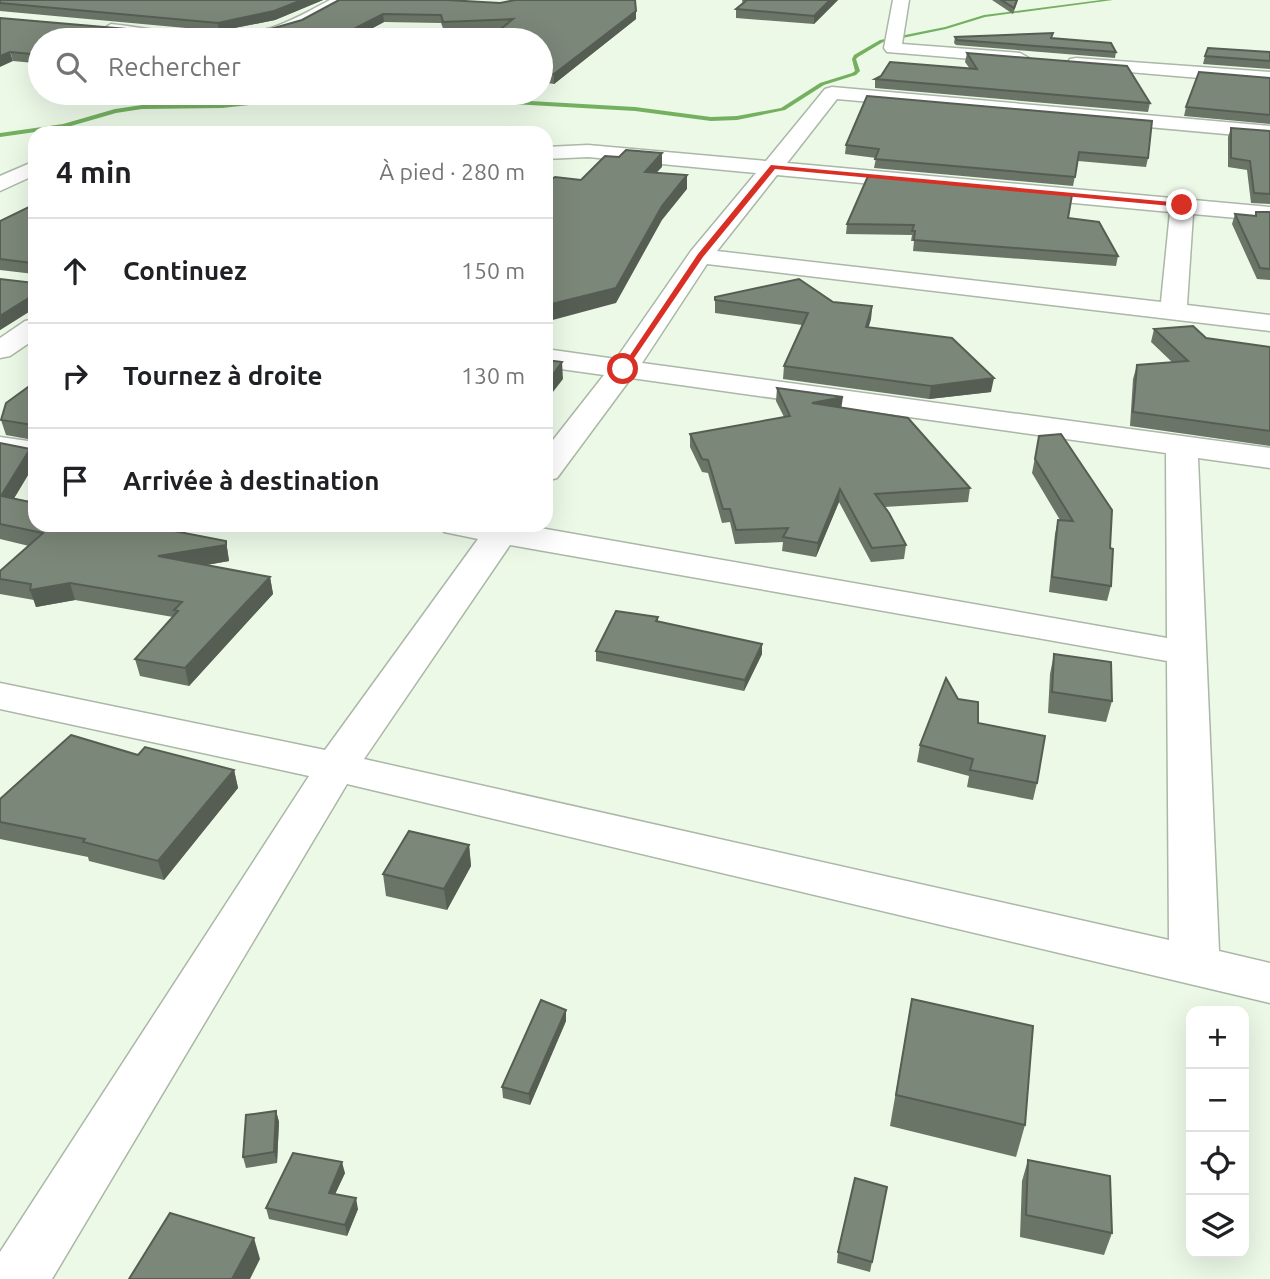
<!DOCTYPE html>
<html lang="fr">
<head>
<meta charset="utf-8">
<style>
	body { margin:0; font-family:Ubuntu,sans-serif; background:#f6f6f6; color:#202124 }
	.controls { position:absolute; right:21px; bottom:21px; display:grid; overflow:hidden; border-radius:14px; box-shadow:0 7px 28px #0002 }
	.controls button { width:63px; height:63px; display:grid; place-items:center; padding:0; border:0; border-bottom:2px solid #e0e0e0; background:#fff; color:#202124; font:35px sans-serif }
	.stop { position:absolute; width:21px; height:21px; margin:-16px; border:5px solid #d93025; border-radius:50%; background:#fff }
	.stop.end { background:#d93025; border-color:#fff; box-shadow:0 2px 7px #0008 }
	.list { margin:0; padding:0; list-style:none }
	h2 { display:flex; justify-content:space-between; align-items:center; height:91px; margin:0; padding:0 28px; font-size:30px }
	h2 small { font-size:23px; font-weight:400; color:#757577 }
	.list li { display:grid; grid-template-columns:46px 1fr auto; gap:21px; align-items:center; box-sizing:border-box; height:105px; padding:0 28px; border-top:2px solid #e0e0e0 }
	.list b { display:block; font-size:26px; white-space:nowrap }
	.list em { font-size:23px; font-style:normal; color:#757577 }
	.icon { flex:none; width:38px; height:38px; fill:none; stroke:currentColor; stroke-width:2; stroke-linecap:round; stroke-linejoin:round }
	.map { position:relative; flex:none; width:1270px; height:1279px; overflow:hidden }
	.search { position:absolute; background:#fff; box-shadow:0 7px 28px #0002; left:28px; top:28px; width:525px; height:77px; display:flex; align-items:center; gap:18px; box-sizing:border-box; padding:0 24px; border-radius:38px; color:#757577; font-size:26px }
	.panel { position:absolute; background:#fff; box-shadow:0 7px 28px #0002; left:28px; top:126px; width:525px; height:406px; border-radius:21px }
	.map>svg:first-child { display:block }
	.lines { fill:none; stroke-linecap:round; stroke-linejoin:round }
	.stream { fill:#75b061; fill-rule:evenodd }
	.minor-casing { stroke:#abb7a7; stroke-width:3 }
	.minor { fill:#fff; fill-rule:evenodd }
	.wall { fill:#6a7467 }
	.shaded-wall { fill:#565e54 }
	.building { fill:#7b8778; stroke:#565e54; stroke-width:2 }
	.route { fill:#d93025 }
</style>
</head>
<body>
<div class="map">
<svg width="1270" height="1279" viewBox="0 0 1270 1279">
	<rect width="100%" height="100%" fill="#ecf9e7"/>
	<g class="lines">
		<path class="stream" d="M1101,0H1113L985,17L946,29L883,42L858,57L856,59L860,71L856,75L824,85L785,110L737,120L711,121L635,111L444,100L301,99L222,108L142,109L116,113L64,128L0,137V133L63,124L115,109L142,105L222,104L301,95L444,96L635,107L711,117L737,116L781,108L820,83L852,73L855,71L852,59L854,55L880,40L945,27L984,15Z"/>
		<g class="minor-casing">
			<g id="minor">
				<path d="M330,0H350C337,14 282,38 262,40C240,43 115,42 103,29L111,24C163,30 220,43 271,28C292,21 311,10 330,0Z"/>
				<path d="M893,0H909L902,44L1020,53L1029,58L1020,63L887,52L884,48Z"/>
				<path d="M1076,58L1270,72V84L1070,67L1067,63L1070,59Z"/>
				<path d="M832,87L1270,126V138L837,99L787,163L1270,207V221L1193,214L1187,305L1270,315V331L707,264L642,363L1270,448V468L1198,458L1219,951L1270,963V1003L347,784L52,1279H0V1252L309,776L0,709V683L325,750L478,539L444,532L439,525H523L1167,638L1166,453L631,378L557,478L546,481V449L604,375L546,367V349L616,359L691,251L756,173L588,157L546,159V147L588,145L766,161L825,89ZM777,175L1170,212L1161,302L717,251ZM510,545L1167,661L1169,940L364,759Z"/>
				<path d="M35,161V175L0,191V176Z"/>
				<path d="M35,319V339L10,356L0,358V338L25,321Z"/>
				<path d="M0,437L35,442V462L0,455Z"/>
			</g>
		</g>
		<use href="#minor" class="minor"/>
	</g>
	<g class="wall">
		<path d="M0,0H323L275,20L219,31L0,11Z"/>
		<path d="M339,0L636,19L554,84L541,82V40L502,28L444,31L441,23L384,22L350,40H284L268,39L267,30L302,20Z"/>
		<path d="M742,0H838L814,24L736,18V9L743,4Z"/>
		<path d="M992,0H1018L1013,14Z"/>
		<path d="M0,18L40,40L34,63L13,61Z"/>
		<path d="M955,37L1052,38L1116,52L1115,58L956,45L954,43Z"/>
		<path d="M1270,52V69L1203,64L1205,56Z"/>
		<path d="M967,53L1150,103L1148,112L875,88V79L970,69L965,62Z"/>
		<path d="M1270,78V124L1184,116L1186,107Z"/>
		<path d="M867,96L1148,158L1146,167L1078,161L1073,186L874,168L876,158L845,154L846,145Z"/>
		<path d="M1231,128L1270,131V204L1251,203L1247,170L1228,167V137Z"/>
		<path d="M35,204V308L0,330V279L34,283V274L0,270V221Z"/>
		<path d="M1256,212H1270V280L1257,279L1232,224L1235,214L1255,216Z"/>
		<path d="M1068,218L1118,256L1116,266L913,251L914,241H911L912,235L846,234L847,224Z"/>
		<path d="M715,297L833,302L872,306L871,319L868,327L991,392L929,399L783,379L784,366L802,325L715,313Z"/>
		<path d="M1154,329L1206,338L1270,347V446L1130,426L1133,379L1137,365L1172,362L1151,342Z"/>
		<path d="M35,382V450L33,440L6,435L1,420Z"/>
		<path d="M777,388L842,407L970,488L968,502L884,507L906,545L904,559L871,562L839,502L816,557L782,551L783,542L735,544L730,522L722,523L708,473L702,472L690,447V434L784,417L776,401Z"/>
		<path d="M1039,436L1111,586L1107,601L1049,592L1055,534L1058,520H1060L1032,473Z"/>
		<path d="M0,443L30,449L34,465L14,498L226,541L229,561L206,565L270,577L273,594L189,686L140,676L135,659L173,617L75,600L36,607L34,600L0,594V571L29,546L0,539Z"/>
		<path d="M658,617V622L762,654L744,691L596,661V651Z"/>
		<path d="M1054,654L1112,701L1106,722L1048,713L1050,674Z"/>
		<path d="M958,699L978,723L1037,783L1033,800L967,787L969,776L917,762L920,745Z"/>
		<path d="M138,755L234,770L238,788L164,880L89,861L88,857L0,839V799Z"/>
		<path d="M469,845L471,866L447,910L386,896L383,874Z"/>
		<path d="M912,999L1025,1125L1016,1157L890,1126Z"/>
		<path d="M566,1021L530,1105L503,1098L502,1087Z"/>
		<path d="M276,1111L279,1122L277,1163L246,1168L243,1157Z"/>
		<path d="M1028,1160L1112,1233L1104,1255L1020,1237L1022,1181Z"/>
		<path d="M345,1173L335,1194L358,1209L347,1236L269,1219L266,1208Z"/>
		<path d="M887,1187L870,1272L837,1263L838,1252Z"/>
	</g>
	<g class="shaded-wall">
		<path d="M302,0H323L275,20L219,31L218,23Z"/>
		<path d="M830,0H838L814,24V16Z"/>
		<path d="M636,11V19L554,84V74Z"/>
		<path d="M383,14L384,22L350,40H340V36Z"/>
		<path d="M161,32L162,40H144Z"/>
		<path d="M40,51V61L34,63L32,54Z"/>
		<path d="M10,52L13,61L0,67V56Z"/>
		<path d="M662,153V167L645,185V172Z"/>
		<path d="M687,175V189L662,220L616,303L549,321L546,324V308L548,305Z"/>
		<path d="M35,294V308L0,330V316Z"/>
		<path d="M872,306L871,319L865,340L866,327Z"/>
		<path d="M562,362L563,379L546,401V384Z"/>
		<path d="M994,378L991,392L929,399L931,386Z"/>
		<path d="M843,397L841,410L812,403Z"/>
		<path d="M30,449L34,465L6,512L1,496Z"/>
		<path d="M840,489L839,502L816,557L818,543Z"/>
		<path d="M226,541L229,561L162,573L158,556Z"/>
		<path d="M270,577L273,594L189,686L185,668Z"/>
		<path d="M70,583L75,600L36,607L30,590Z"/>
		<path d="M762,644V654L744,691L745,680Z"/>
		<path d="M234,770L238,788L164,880L158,861Z"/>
		<path d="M469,845L471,866L447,910L444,889Z"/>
		<path d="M566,1010V1021L530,1105L529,1094Z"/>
		<path d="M276,1111L279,1122L277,1163L274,1152Z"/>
		<path d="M342,1162L345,1173L331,1203L329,1193Z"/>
		<path d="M356,1198L358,1209L347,1236L345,1225Z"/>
		<path d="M254,1238L260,1259L250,1279H232Z"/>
	</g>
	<g class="building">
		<path d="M0,0H302L274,11L218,23L0,3Z"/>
		<path d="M339,0H447L500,3L515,0H635L636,11L554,74L541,73V40H487L513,19L443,22L441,15L383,14L340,36L267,30L302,20Z"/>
		<path d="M747,0H830L814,16L736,9Z"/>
		<path d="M1001,0H1017L1014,8Z"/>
		<path d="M0,18L161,32L144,40H40V51L32,54L10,52L0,56Z"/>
		<path d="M1053,33L1051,38L1111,43L1116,52L957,40L955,37Z"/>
		<path d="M1208,48L1270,52V61L1205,56Z"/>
		<path d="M967,53L1127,66L1150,103L875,79L881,76L890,62L977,69Z"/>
		<path d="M1199,72L1270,78V115L1186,107Z"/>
		<path d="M867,96L1152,121L1148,158L1079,152L1075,177L875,159L879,149L846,145Z"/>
		<path d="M1231,128L1270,131V194L1254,193L1250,161L1231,158Z"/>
		<path d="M626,150L662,153L645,172L687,175L662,206L616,288L548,305L546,308V183L555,177L581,180L605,156L619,157Z"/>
		<path d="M868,176L1072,195L1068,218L1099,222L1118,256L914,240L915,231H912L914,225L847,224Z"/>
		<path d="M35,204V294L0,316V279L34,283L35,265L32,263L0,259V221Z"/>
		<path d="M1256,212H1270V269L1260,268L1235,214L1256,216Z"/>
		<path d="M799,279L833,302L872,306L866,327L952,338L994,378L931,386L784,366L808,313L715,300V297Z"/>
		<path d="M1193,326L1206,338L1270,347V431L1133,412L1137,365L1188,361L1154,329Z"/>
		<path d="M546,360L562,362L546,384Z"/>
		<path d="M35,382V440L33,443V425L1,420L6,403Z"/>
		<path d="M777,388L843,397L812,403L908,418L970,488L875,494L889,513L906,545L872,548L840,489L818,543L783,537L788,528L736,530L730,509H723L708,460L702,459L690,434L790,416Z"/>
		<path d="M1061,434L1112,510L1110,548L1113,549L1111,586L1052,577L1058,520L1073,521L1035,459L1039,436Z"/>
		<path d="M0,443L30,449L1,496L35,503V525H143L226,541V545L158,556L270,577L185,668L135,659L178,611L174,610L182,602L70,583L30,590L31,584L0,579V571L43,533L0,524Z"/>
		<path d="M616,611L658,617L656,621L762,644L745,680L596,651Z"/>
		<path d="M1054,654L1111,662L1112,701L1052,692Z"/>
		<path d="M946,678L958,699L978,702V723L1045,736L1037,783L970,770L973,759L920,745Z"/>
		<path d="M71,735L138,755L145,747L234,770L158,861L83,842L85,839L0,822V799Z"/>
		<path d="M409,831L469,845L444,889L383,874Z"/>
		<path d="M912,999L1033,1026L1025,1125L896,1095Z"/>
		<path d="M541,1000L566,1010L529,1094L502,1087Z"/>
		<path d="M276,1111L274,1152L243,1157L246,1115Z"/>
		<path d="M293,1153L342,1162L329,1193L356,1198L345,1225L266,1208Z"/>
		<path d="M1028,1160L1110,1176L1112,1233L1026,1215Z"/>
		<path d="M855,1178L887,1187L872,1262L838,1252Z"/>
		<path d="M170,1213L254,1238L232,1279H129Z"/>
	</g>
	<path class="route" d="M771,165L1182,203L1185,205L1182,207L775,169L703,257L626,370H620L698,254Z"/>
</svg>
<div class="controls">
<button>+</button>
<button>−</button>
<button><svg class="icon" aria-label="locate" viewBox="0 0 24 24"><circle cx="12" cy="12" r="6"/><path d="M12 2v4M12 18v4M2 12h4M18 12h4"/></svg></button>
<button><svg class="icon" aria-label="layers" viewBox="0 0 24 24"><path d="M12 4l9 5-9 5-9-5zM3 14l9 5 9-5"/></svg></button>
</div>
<div class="stop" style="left:623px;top:369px"></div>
<div class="stop end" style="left:1182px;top:205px"></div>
<div class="search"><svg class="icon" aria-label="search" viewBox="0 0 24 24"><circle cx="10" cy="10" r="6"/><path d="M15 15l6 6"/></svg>Rechercher</div>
<section class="panel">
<h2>4 min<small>À pied · 280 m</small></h2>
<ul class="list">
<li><svg class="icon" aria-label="ahead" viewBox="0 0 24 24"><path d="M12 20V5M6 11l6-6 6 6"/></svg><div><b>Continuez</b></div><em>150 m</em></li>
<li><svg class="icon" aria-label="right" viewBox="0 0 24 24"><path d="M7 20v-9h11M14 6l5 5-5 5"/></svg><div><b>Tournez à droite</b></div><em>130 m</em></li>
<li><svg class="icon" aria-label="arrive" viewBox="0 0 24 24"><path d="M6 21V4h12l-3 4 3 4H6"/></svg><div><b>Arrivée à destination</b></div></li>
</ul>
</section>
</div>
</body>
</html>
